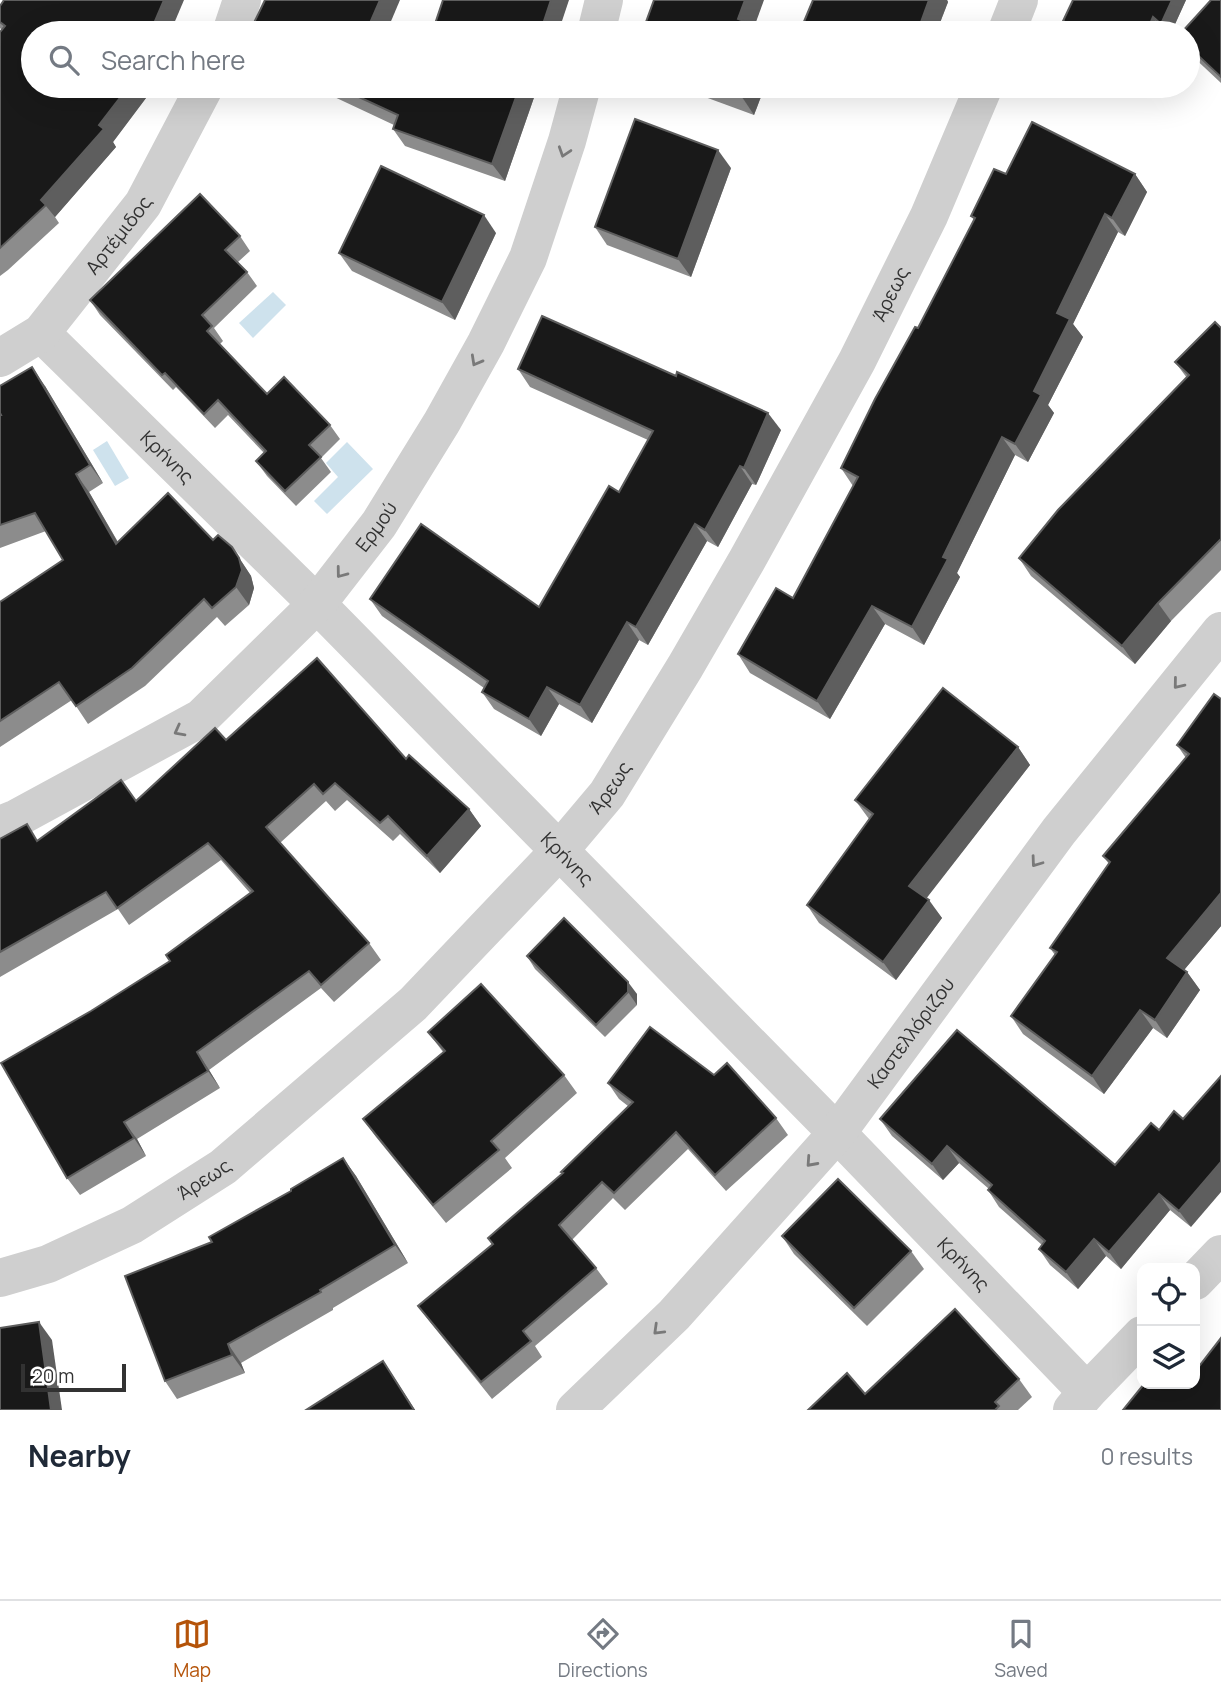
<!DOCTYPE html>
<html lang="en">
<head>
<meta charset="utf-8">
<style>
	body { margin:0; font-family:Manrope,sans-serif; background:#f6f6f7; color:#1f2937 }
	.controls { position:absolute; right:21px; bottom:21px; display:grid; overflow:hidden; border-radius:14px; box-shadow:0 7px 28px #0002 }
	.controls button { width:63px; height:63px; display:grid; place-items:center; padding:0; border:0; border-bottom:2px solid #e0e1e3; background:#fff; color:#1f2937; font:35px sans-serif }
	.scale { position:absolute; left:21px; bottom:18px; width:105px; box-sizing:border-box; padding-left:7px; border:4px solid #323232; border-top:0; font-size:19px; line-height:24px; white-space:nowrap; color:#323232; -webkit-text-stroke:5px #fff; paint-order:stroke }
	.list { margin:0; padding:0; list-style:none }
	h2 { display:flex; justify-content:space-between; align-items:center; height:91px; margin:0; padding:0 28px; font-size:30px }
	h2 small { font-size:23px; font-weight:400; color:#747a83 }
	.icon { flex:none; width:38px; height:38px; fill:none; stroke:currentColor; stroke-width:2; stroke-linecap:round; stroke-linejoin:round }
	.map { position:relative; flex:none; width:1221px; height:1410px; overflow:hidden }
	.search { position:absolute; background:#fff; box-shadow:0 7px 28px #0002; left:21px; right:21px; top:21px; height:77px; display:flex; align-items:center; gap:18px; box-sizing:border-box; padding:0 24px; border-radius:38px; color:#747a83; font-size:26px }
	.sheet { height:189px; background:#fff }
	nav { display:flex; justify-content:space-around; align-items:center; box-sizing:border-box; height:98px; border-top:2px solid #e0e1e3; background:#fff; font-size:19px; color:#747a83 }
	nav a { display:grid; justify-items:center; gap:4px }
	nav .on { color:#b45309 }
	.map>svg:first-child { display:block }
	.water { fill:#cee2ed }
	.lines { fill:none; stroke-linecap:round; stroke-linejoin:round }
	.minor { stroke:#cfcfcf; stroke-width:38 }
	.wall { fill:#8c8c8c }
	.shaded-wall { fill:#5e5e5e }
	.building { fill:#191919; stroke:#5e5e5e; stroke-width:2 }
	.oneway { stroke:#797979 }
	.labels { text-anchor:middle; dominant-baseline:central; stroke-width:7; stroke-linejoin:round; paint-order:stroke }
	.street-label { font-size:19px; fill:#323232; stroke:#fff }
</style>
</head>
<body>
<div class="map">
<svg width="1221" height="1410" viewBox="0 0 1221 1410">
	<rect width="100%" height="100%" fill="#fff"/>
	<g class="water">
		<path d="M273,292L286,305L253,338L239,323Z"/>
		<path d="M107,441L129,478L115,486L93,450Z"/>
		<path d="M347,442L373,469L327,514L314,501L338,477L326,463Z"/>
	</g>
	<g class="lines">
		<g class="minor">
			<path d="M231,33L242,0"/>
			<path d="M596,33L604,0"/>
			<path d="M1006,33L1019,0"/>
			<path id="s1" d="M41,333L317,604L837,1133L1087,1392"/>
			<path id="s2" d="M0,358L41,333L143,204L205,86"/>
			<path id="s3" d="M0,825L17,818L201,718L317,604L379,524L442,422L486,343L528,258L567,141L582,86"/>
			<path id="s4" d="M0,1278L48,1264L132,1225L223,1167L413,1004L559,851L607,794L685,667L747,560L857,361L929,216L984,86"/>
			<path d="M1195,1281L1221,1254"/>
			<path id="s5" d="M575,1410L674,1315L837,1133L1059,831L1221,631"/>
			<path d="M1072,1410L1087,1392L1142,1335"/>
		</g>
	</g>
	<g class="wall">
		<path d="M813,0H947L948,2L936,33H810L803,24Z"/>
		<path d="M1073,0H1186L1171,33H1166L1162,30L1160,33H1072L1063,21Z"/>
		<path d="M1221,0V83L1188,52V33Z"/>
		<path d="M0,6L33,86H155L113,142L116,147L55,217L59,223L8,270L0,276V32L2,30L0,28Z"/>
		<path d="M311,86H538L505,181L405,146L393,129L394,125Z"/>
		<path d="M675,86H765L754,115Z"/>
		<path d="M731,168L691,277L607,245L595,227Z"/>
		<path d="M1006,174H1135L1147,192L1125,236L1118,232L1073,324L1083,337L1048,405L1054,413L1028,462L1015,455L957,573L960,577L924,645L885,624L830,719L750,673L738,654L793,598L853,486L841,468L918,328L974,220L971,216Z"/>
		<path d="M496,233L455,320L352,271L339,253Z"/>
		<path d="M240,236L250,251L238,262L247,272L257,286L214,328L223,341L220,344L267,394L330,425L340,439L321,458L331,472L296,506L267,476L256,461L264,453L228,415L215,428L176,387L173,390L100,315L90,300Z"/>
		<path d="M1221,328V570L1171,621L1135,664L1031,576L1019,558L1187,378L1175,362Z"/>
		<path d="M518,369L781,430L756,485L752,484L718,547L707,541L648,645L639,640L592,723L559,704L541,736L494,709L482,692L484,688L382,616L370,599L539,607L619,492L648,440L530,387Z"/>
		<path d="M45,386L103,483L89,492L118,542L213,540L232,547L251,576L254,588L249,605L225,626L217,617L145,686L88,724L72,700L0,747V602L63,560L46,531L0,548V415Z"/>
		<path d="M1214,694L1221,926L1184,970L1187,972L1200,990L1167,1038L1153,1028L1104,1094L1023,1034L1011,1016L1055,955L1050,948L1109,864L1103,856L1186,758L1177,745Z"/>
		<path d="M226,740L406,759L469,809L481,826L440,873L400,834L393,841L347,800L335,811L326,801L280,843L369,943L381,960L334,1002L321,988L209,1070L220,1088L137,1139L146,1156L80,1195L67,1178L91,1011L170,961L250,893L221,860L129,925L118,909L0,977V839L38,840L136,801Z"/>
		<path d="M1018,747L1030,765L926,898L942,918L896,980L819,923L807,905L869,819L855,800Z"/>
		<path d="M527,956L637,994V1005L605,1037L535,969Z"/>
		<path d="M428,1032L564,1075L577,1093L505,1158L512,1168L446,1223L376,1137L363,1119L443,1052Z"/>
		<path d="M714,1075L776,1118L788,1135L726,1191L688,1149L625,1210L613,1198L572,1240L596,1268L608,1284L535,1346L542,1357L492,1399L430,1322L418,1306L492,1245L488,1238L563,1174L628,1106L619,1099L608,1083Z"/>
		<path d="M880,1119L1115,1165L1151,1123L1191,1227L1170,1210L1121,1269L1106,1256L1078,1289L1050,1265L1039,1249L1042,1245L999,1207L988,1190L989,1189L959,1163L943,1180L892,1136Z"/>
		<path d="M343,1158L356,1176L408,1263L333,1308V1310L241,1363L245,1373L177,1399L165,1381L212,1242Z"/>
		<path d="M782,1236L911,1251L924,1269L867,1326L794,1254Z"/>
		<path d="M1019,1379L1032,1397L1018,1410H808L865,1394Z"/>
	</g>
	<g class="shaded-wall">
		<path d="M164,0H184L170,33H150Z"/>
		<path d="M380,0H400L386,33L370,23Z"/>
		<path d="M551,0H569L558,33H540Z"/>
		<path d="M745,0H764L752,33L738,19Z"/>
		<path d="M929,0H947L948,2L936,33H917Z"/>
		<path d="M1172,0H1186L1171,33H1167L1161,24Z"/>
		<path d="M1153,17L1162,30L1160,33H1146Z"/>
		<path d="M129,86H155L113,142L116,147L55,217L41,200Z"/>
		<path d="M520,86H538L505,181L492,164Z"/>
		<path d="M746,86H765L754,115L742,97Z"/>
		<path d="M718,150L731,168L691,277L678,259Z"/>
		<path d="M1135,174L1147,192L1125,236L1112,218Z"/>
		<path d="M1105,214L1118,232L1073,324L1083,337L1048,405L1054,413L1028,462L1015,444L1057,313Z"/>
		<path d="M484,215L496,233L455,320L442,302Z"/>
		<path d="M32,367L45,386L103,483L90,465Z"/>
		<path d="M768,413L781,430L756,485L744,468Z"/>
		<path d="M1002,437L1015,455L957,573L960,577L924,645L912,627L943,557Z"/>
		<path d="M740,466L752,484L718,547L705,530Z"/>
		<path d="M76,474L89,492L129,562L116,544Z"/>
		<path d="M695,524L707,541L648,645L636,627Z"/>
		<path d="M232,547L251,576L254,588L249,605L236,587Z"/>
		<path d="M1158,603L1171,621L1135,664L1122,646Z"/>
		<path d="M872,606L885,624L830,719L817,701Z"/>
		<path d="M627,622L639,640L592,723L580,705Z"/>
		<path d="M547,687L559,704L541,736L529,719Z"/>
		<path d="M1018,747L1030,765L922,904L909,886Z"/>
		<path d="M469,809L481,826L440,873L427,856Z"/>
		<path d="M1221,893V926L1179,976L1167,958Z"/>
		<path d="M929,900L942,918L896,980L883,962Z"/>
		<path d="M1187,972L1200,990L1167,1038L1155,1020Z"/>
		<path d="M628,982L637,994V1005L628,992Z"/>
		<path d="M1140,1010L1153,1028L1104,1094L1092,1076Z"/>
		<path d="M197,1052L209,1070L220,1088L208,1071Z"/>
		<path d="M124,1122L137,1139L146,1156L134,1138Z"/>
		<path d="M947,1146L959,1163L943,1180L932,1164Z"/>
		<path d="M343,1158L356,1176L408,1263L395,1245Z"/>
		<path d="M1221,1162V1192L1191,1227L1179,1211Z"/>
		<path d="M1159,1194L1170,1210L1121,1269L1109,1252Z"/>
		<path d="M1094,1239L1106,1256L1078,1289L1066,1272Z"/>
		<path d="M39,1322L52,1340L62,1410H51Z"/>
		<path d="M228,1344L241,1363L245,1373L232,1355Z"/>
		<path d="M383,1361L395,1379L415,1410H414Z"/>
	</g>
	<g class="building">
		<path d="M4,0H164L150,33H33V86H129L99,125L104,129L41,200L46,205L0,248V32L5,26L0,22V6Z"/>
		<path d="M265,0H380L370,23L392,33H249Z"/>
		<path d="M443,0H551L540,33H432Z"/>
		<path d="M654,0H745L738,19L766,29L765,33H642Z"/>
		<path d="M813,0H929L917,33H827L803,24Z"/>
		<path d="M1073,0H1172L1161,24L1153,17L1146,33H1089L1063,21Z"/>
		<path d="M1211,0H1221V77L1188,46V33H1181Z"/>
		<path d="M335,86H520L492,164L393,129L398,115Z"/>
		<path d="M711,86H746L742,97Z"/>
		<path d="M635,119L718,150L678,259L595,227Z"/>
		<path d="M1032,122L1135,174L1112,218L1105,214L1057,313L1070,319L1034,391L1041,395L1015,444L1002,437L943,557L948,559L912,627L872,606L817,701L738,654L776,588L793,598L858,477L841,468L875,399L915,327L918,328L975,218L971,216L994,169L1006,174Z"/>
		<path d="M381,166L484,215L442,302L339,253Z"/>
		<path d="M200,194L240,236L225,250L247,272L202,315L212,326L207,331L267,394L284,377L330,425L309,445L321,457L285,491L256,461L266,451L218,400L204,414L165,373L162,375L90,300Z"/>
		<path d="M542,316L676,376L677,372L768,413L744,468L740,466L705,530L695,524L636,627L627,622L580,705L547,687L529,719L482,692L488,681L370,599L421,524L539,607L609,486L619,492L653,431L518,369Z"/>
		<path d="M1215,322L1221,328V539L1158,603L1122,646L1019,558L1058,510L1189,375L1175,362Z"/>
		<path d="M32,367L90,465L76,474L116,544L168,493L213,540L218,535L232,547L239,558L242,570L236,587L212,608L204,599L132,668L76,706L59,682L0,721V602L63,560L35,513L0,525V415H1L0,413V386Z"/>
		<path d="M317,658L406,759L409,755L469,809L427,856L388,816L380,823L335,783L323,794L314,784L266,827L369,943L321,985L309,971L197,1052L208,1071L124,1122L134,1138L67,1178L1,1063L91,1011L170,961L166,955L253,891L208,843L117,908L106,892L0,952V839L27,824L37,841L121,780L136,801L215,728L226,740Z"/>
		<path d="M943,688L1018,747L909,886L929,900L883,962L807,905L873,814L855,800Z"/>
		<path d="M1214,694L1221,699V893L1167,958L1187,972L1155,1020L1140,1010L1092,1076L1011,1016L1057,952L1050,948L1110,862L1103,856L1189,754L1177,745Z"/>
		<path d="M564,918L628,982V992L596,1025L527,956Z"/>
		<path d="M481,984L564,1075L491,1141L499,1150L433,1205L363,1119L445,1051L428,1032Z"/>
		<path d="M650,1027L714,1075L727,1063L776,1118L715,1175L676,1132L614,1193L602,1182L559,1225L596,1268L523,1331L531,1341L481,1382L418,1306L493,1244L488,1238L563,1173L561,1172L633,1102L608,1083Z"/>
		<path d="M957,1030L1115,1165L1151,1123L1159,1130L1174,1111L1183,1119L1221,1076V1162L1179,1211L1159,1194L1109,1252L1094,1239L1066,1272L1039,1249L1045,1241L988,1190L992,1185L947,1146L932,1164L880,1119Z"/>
		<path d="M343,1158L395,1245L320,1290L321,1292L228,1344L232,1355L165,1381L125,1276L212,1242L209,1237L291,1191V1189Z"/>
		<path d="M838,1179L911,1251L854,1308L782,1236Z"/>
		<path d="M955,1309L1019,1379L995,1402L999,1406L995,1410H808L847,1373L865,1394Z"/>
		<path d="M39,1322L51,1410H0V1328Z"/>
		<path d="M1221,1338V1410H1123L1144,1384H1195V1361L1200,1365Z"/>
		<path d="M383,1361L414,1410H306Z"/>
	</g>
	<defs><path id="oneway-chevron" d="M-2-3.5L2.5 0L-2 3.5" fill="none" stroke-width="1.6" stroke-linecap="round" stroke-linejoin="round" transform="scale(1.75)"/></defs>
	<g class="oneway">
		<use href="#oneway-chevron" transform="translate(564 152) rotate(108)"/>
		<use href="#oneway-chevron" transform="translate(476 361) rotate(119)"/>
		<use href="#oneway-chevron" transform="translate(341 573) rotate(127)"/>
		<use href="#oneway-chevron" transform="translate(1178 684) rotate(129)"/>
		<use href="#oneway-chevron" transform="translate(179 731) rotate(152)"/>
		<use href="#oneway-chevron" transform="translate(1036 862) rotate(126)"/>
		<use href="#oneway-chevron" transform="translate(811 1162) rotate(132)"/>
		<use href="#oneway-chevron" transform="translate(658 1330) rotate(136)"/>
	</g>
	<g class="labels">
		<g class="street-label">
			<text stroke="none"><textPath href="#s2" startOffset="173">Αρτέμιδος</textPath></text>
			<text stroke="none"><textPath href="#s4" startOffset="1362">Άρεως</textPath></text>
			<text stroke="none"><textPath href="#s1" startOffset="177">Κρήνης</textPath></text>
			<text stroke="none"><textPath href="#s3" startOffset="488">Ερμού</textPath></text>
			<text stroke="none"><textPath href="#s4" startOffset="794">Άρεως</textPath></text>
			<text stroke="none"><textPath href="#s1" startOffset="744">Κρήνης</textPath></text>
			<text stroke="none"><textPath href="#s5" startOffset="506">Καστελλόριζου</textPath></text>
			<text stroke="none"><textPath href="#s4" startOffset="228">Άρεως</textPath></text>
			<text stroke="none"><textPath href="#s1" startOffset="1311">Κρήνης</textPath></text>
		</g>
	</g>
</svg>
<div class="controls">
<button><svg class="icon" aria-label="locate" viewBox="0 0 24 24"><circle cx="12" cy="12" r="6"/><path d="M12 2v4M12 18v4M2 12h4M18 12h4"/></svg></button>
<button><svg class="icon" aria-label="layers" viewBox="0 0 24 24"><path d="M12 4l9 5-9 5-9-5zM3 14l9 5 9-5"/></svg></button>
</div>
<div class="scale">20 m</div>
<div class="search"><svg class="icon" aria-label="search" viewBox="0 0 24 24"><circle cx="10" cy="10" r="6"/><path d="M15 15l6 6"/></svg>Search here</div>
</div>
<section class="sheet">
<h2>Nearby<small>0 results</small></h2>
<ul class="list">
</ul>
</section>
<nav>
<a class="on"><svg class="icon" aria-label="map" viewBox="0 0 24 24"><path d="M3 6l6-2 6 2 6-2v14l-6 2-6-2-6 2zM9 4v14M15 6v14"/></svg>Map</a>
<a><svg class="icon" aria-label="directions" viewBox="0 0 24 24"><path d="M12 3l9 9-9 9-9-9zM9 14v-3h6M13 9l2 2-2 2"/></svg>Directions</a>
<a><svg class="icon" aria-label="saved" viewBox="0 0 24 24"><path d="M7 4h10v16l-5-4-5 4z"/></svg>Saved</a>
</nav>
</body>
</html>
